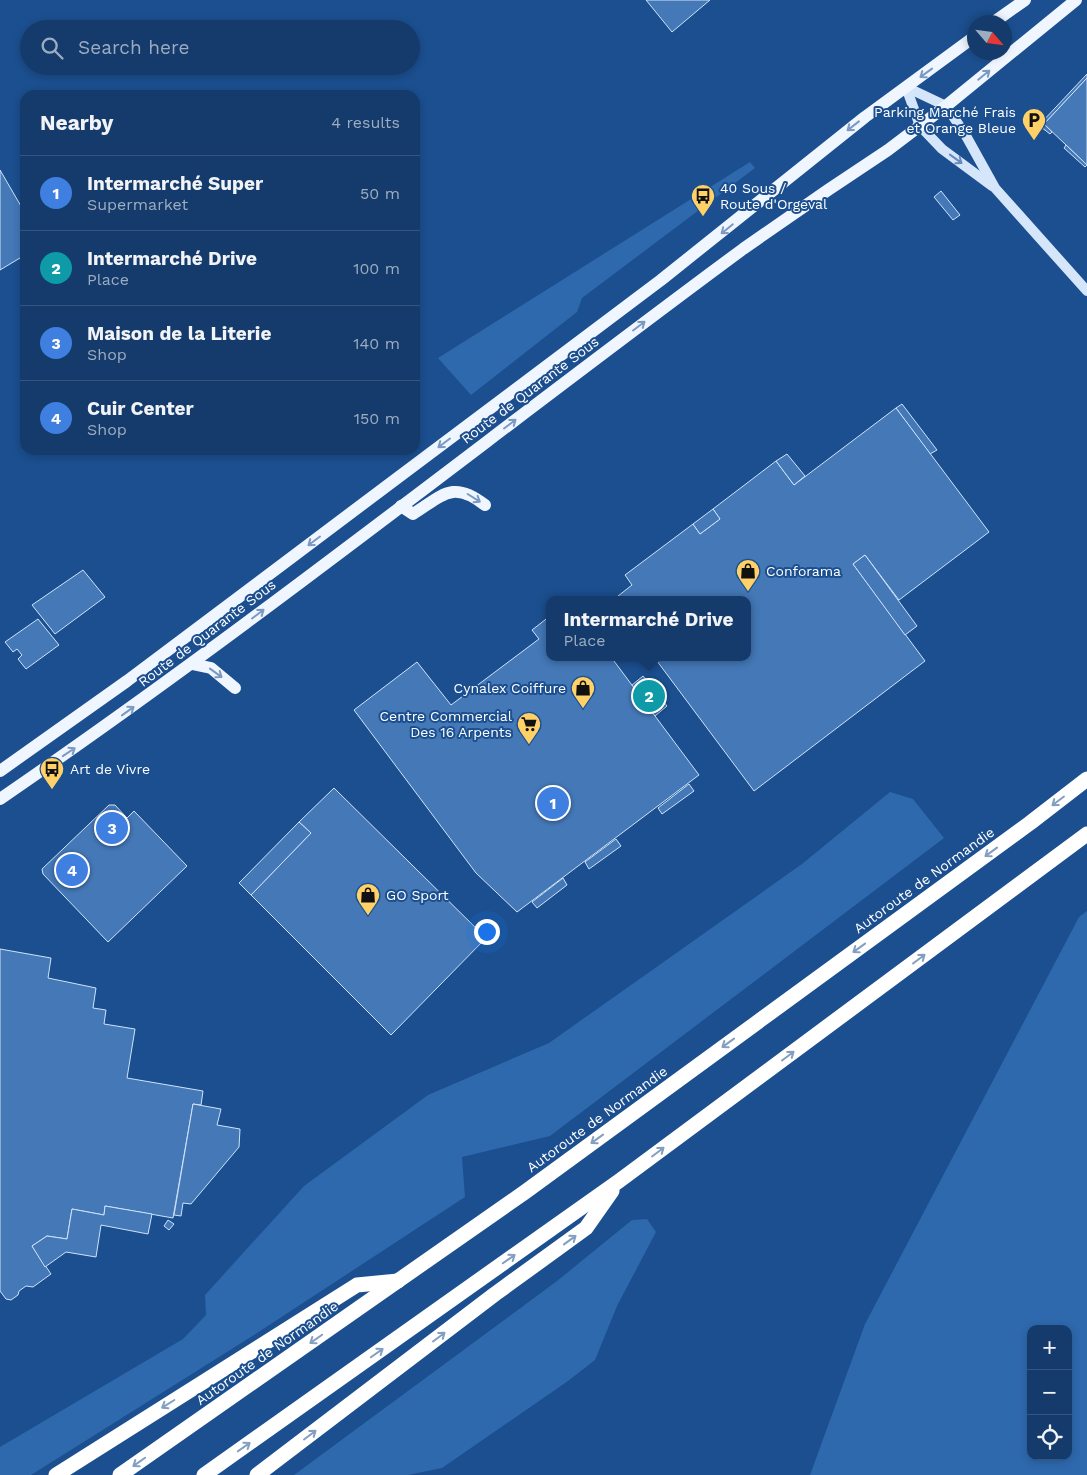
<!DOCTYPE html>
<html lang="en">
<head>
<meta charset="utf-8">
<style>
	body { margin:0; font-family:"Work Sans",sans-serif; background:#1d4271; color:#f1f3f6 }
	.controls { position:absolute; right:15px; bottom:15px; display:grid; overflow:hidden; border-radius:10px; box-shadow:0 2px 8px #0003 }
	.controls button { width:45px; height:45px; display:grid; place-items:center; padding:0; border:0; border-bottom:1px solid #33557e; background:#143b6b; color:#f1f3f6; font:25px sans-serif }
	.compass { position:absolute; left:967px; top:15px; width:45px; height:45px; border-radius:50%; background:#143b6b; box-shadow:0 2px 8px #0003; rotate:118deg }
	.you { position:absolute; left:486px; top:931px; width:18px; height:18px; margin:-12px; border:4px solid #fff; border-radius:50%; background:#1a73e8; box-shadow:0 0 0 8px #1a73e833 }
	.badge { display:grid; place-items:center; width:32px; height:32px; border-radius:50%; background:#ffd166; color:#fff; font-size:16px; font-weight:700 }
	.pin { position:absolute; translate:-50% -50%; border:2px solid #fff; box-shadow:0 1px 5px #0006 }
	.popup { position:absolute; left:546px; top:596px; width:205px; height:65px; box-sizing:border-box; display:grid; place-content:center; border-radius:10px; background:#143b6b; filter:drop-shadow(0 1px 4px #0005); font-size:16px; white-space:nowrap; color:#9dadc1 }
	.popup b { font-size:19px; color:#f1f3f6 }
	.popup::after { content:''; position:absolute; left:50%; top:100%; margin-left:-10px; border:10px solid transparent; border-top-color:#143b6b }
	.list { margin:0; padding:0; list-style:none }
	h2 { display:flex; justify-content:space-between; align-items:center; height:65px; margin:0; padding:0 20px; font-size:21px }
	h2 small { font-size:16px; font-weight:400; color:#9dadc1 }
	.list li { display:grid; grid-template-columns:32px 1fr auto; gap:15px; align-items:center; box-sizing:border-box; height:75px; padding:0 20px; border-top:1px solid #33557e }
	.list b { display:block; font-size:19px; white-space:nowrap }
	.list p { margin:0; font-size:16px; white-space:nowrap; color:#9dadc1 }
	.list em { font-size:16px; font-style:normal; color:#9dadc1 }
	.icon { flex:none; width:28px; height:28px; fill:none; stroke:currentColor; stroke-width:2; stroke-linecap:round; stroke-linejoin:round }
	.map { position:relative; flex:none; width:1087px; height:1475px; overflow:hidden }
	.search { position:absolute; background:#143b6b; box-shadow:0 2px 8px #0003; left:20px; top:20px; width:400px; height:55px; display:flex; align-items:center; gap:12px; box-sizing:border-box; padding:0 18px; border-radius:28px; color:#9dadc1; font-size:19px }
	.panel { position:absolute; background:#143b6b; box-shadow:0 2px 8px #0003; left:20px; top:90px; width:400px; height:365px; border-radius:15px }
	.map>svg:first-child { display:block }
	.green { fill:#2e69ad; fill-rule:evenodd }
	.building { fill:#4478b7; stroke:#cfe3fa }
	.lines { fill:none; stroke-linecap:round; stroke-linejoin:round }
	.secondary { stroke:#d6e6fa; stroke-width:10 }
	.primary { stroke:#f0f6ff; stroke-width:12 }
	.highway { stroke:#fff; stroke-width:15 }
	.oneway { stroke:#7b9ac1 }
	.oneway2 { stroke:#668bba }
	.oneway3 { stroke:#829ec1 }
	.labels { text-anchor:middle; dominant-baseline:central; stroke-width:4; stroke-linejoin:round; paint-order:stroke }
	.poi-label { font-size:14px; fill:#fff; stroke:#1b4f8f; text-anchor:start }
	.street-label { font-size:14px; fill:#fff; stroke:#1b4f8f }
</style>
</head>
<body>
<div class="map">
<svg width="1087" height="1475" viewBox="0 0 1087 1475">
	<rect width="100%" height="100%" fill="#1b4f8f"/>
	<g class="green">
		<path d="M750,162L755,168L582,298L577,312L471,395L438,358Z"/>
		<path d="M890,792L913,799L944,838L550,1136L462,1157L465,1197L254,1335L31,1475H0V1447L183,1339L206,1315L205,1295L304,1186L428,1095L549,1043L802,864Z"/>
		<path d="M1087,911V1475H810L865,1324L1079,917ZM1031,1329H1068V1456H1031Z"/>
		<path d="M647,1219L656,1232L617,1306L595,1360L568,1381L442,1468L408,1475H294L557,1281L632,1220Z"/>
	</g>
	<g class="building">
		<path d="M646,0H710L672,32Z"/>
		<path d="M1087,74V78L1044,124L1052,132L1050,134L1041,127V123Z"/>
		<path d="M1087,78V165L1044,124Z"/>
		<path d="M1066,145L1087,165L1085,167L1064,148Z"/>
		<path d="M0,170L25,213V255L0,270Z"/>
		<path d="M941,191L960,215L953,220L934,197Z"/>
		<path d="M902,404L937,450L930,454L896,408Z"/>
		<path d="M896,408L989,532L899,600L865,555L853,564L925,661L754,791L654,657H748V600H613L632,585L625,575L693,524L700,534L720,519L713,509L776,461L794,485Z"/>
		<path d="M787,454L805,476L794,485L776,461Z"/>
		<path d="M713,509L720,519L700,534L693,524Z"/>
		<path d="M865,555L917,626L905,635L853,564Z"/>
		<path d="M83,570L105,597L55,634L32,605Z"/>
		<path d="M550,616V657H611L699,775L517,912L476,873L354,710L417,662L451,705L539,639L532,630Z"/>
		<path d="M38,619L59,645L26,669L18,659L22,655L17,649L13,652L5,642Z"/>
		<path d="M643,676L667,706L655,716L632,685Z"/>
		<path d="M689,784L694,791L662,814L658,808Z"/>
		<path d="M334,788L486,938L391,1035L251,895L311,833L299,822Z"/>
		<path d="M109,805H115L127,818L134,811L187,866L108,942L43,874L42,869Z"/>
		<path d="M299,822L311,833L251,895L239,883Z"/>
		<path d="M616,839L621,846L589,869L585,862Z"/>
		<path d="M563,878L567,885L537,908L532,902Z"/>
		<path d="M0,949L51,958L48,978L96,988L93,1008L106,1010L104,1024L135,1029L127,1078L203,1091L201,1105L193,1104L173,1218L105,1206L104,1215L72,1209L67,1239L47,1236L32,1246L51,1274L33,1287L26,1286L19,1291L18,1295L11,1300L6,1299L0,1291Z"/>
		<path d="M193,1104L221,1109L217,1125L240,1129L239,1147L191,1204L183,1203L181,1216L174,1215Z"/>
		<path d="M105,1206L152,1214L148,1234L101,1225L96,1257L66,1252L45,1267L32,1246L47,1236L67,1239L72,1209L104,1215Z"/>
		<path d="M168,1220L174,1224L169,1230L164,1226Z"/>
	</g>
	<g class="lines">
		<g class="secondary">
			<path d="M906,87L946,106L965,134L995,188L1087,291"/>
			<path d="M906,87L920,126L942,149L992,186"/>
		</g>
		<g class="primary">
			<path d="M994,22L1025,0"/>
			<path d="M401,506L413,514C443,495 453,480 485,505"/>
			<path d="M192,664L211,668L235,688"/>
			<path d="M0,771L127,681L661,280L865,117L974,37"/>
			<path d="M0,799C254,625 495,432 743,249L828,190L888,150L946,106L1076,0"/>
		</g>
		<g class="highway">
			<path d="M56,1475L357,1285L398,1281"/>
			<path d="M120,1475L525,1192L1030,823L1087,779"/>
			<path d="M204,1475L619,1181L1087,834"/>
			<path d="M257,1475L495,1294L586,1228L612,1191"/>
		</g>
	</g>
	<defs><path id="oneway-shaft" d="M-6 0H5M1.5-3L5.5 0L1.5 3" fill="none" stroke-width="1.6" stroke-linecap="round" stroke-linejoin="round" transform="scale(1.25)"/></defs>
	<g class="oneway">
		<use href="#oneway-shaft" transform="translate(926 73) rotate(144)"/>
		<use href="#oneway-shaft" transform="translate(984 75) rotate(-39)"/>
		<use href="#oneway-shaft" transform="translate(853 126) rotate(142)"/>
		<use href="#oneway-shaft" transform="translate(727 229) rotate(141)"/>
		<use href="#oneway-shaft" transform="translate(639 326) rotate(-37)"/>
		<use href="#oneway-shaft" transform="translate(510 424) rotate(-37)"/>
		<use href="#oneway-shaft" transform="translate(444 443) rotate(143)"/>
		<use href="#oneway-shaft" transform="translate(474 498) rotate(32)"/>
		<use href="#oneway-shaft" transform="translate(314 541) rotate(143)"/>
		<use href="#oneway-shaft" transform="translate(258 614) rotate(-37)"/>
		<use href="#oneway-shaft" transform="translate(216 673) rotate(36)"/>
		<use href="#oneway-shaft" transform="translate(128 711) rotate(-36)"/>
		<use href="#oneway-shaft" transform="translate(69 752) rotate(-34)"/>
	</g>
	<use class="oneway2" href="#oneway-shaft" transform="translate(956 159) rotate(36)"/>
	<g class="oneway3">
		<use href="#oneway-shaft" transform="translate(1058 801) rotate(143)"/>
		<use href="#oneway-shaft" transform="translate(991 852) rotate(144)"/>
		<use href="#oneway-shaft" transform="translate(859 948) rotate(144)"/>
		<use href="#oneway-shaft" transform="translate(919 959) rotate(-37)"/>
		<use href="#oneway-shaft" transform="translate(728 1043) rotate(144)"/>
		<use href="#oneway-shaft" transform="translate(788 1056) rotate(-37)"/>
		<use href="#oneway-shaft" transform="translate(597 1139) rotate(144)"/>
		<use href="#oneway-shaft" transform="translate(658 1152) rotate(-37)"/>
		<use href="#oneway-shaft" transform="translate(570 1240) rotate(-36)"/>
		<use href="#oneway-shaft" transform="translate(509 1259) rotate(-35)"/>
		<use href="#oneway-shaft" transform="translate(439 1337) rotate(-37)"/>
		<use href="#oneway-shaft" transform="translate(316 1339) rotate(145)"/>
		<use href="#oneway-shaft" transform="translate(377 1353) rotate(-35)"/>
		<use href="#oneway-shaft" transform="translate(168 1404) rotate(148)"/>
		<use href="#oneway-shaft" transform="translate(310 1435) rotate(-37)"/>
		<use href="#oneway-shaft" transform="translate(244 1447) rotate(-35)"/>
		<use href="#oneway-shaft" transform="translate(139 1462) rotate(145)"/>
	</g>
	<defs>
		<g id="parking-pin" transform="scale(1.25)"><path d="M0 17L-7.5 6A9.5 9.5 0 1 1 7.5 6Z" fill="#ffd166" stroke="#1b4f8f"/><path d="M-3.5-5.5H1a3.5 3.5 0 0 1 0 7H-1V5.5H-3.5ZM-1-3.4V-.6H.8a1.4 1.4 0 0 0 0-2.8Z" fill="#111"/></g>
		<g id="bus-pin" transform="scale(1.25)"><path d="M0 17L-7.5 6A9.5 9.5 0 1 1 7.5 6Z" fill="#ffd166" stroke="#1b4f8f"/><path d="M-5-6H5V4H4V6H2V4H-2V6H-4V4H-5ZM-3.5-4V0h7V-4ZM-3.5 1.2v1.5H-2V1.2ZM2 1.2v1.5H3.5V1.2Z" fill="#111"/></g>
		<g id="shop-pin" transform="scale(1.25)"><path d="M0 17L-7.5 6A9.5 9.5 0 1 1 7.5 6Z" fill="#ffd166" stroke="#1b4f8f"/><path d="M-5-2.5h2.3a2.7 3.5 0 0 1 5.4 0H5L5.5 6h-11ZM-1.5-2.5h3a1.5 2.3 0 0 0-3 0Z" fill="#111"/></g>
		<g id="supermarket-pin" transform="scale(1.25)"><path d="M0 17L-7.5 6A9.5 9.5 0 1 1 7.5 6Z" fill="#ffd166" stroke="#1b4f8f"/><path d="M-6-5.5h2.5l.6 2H6L4.5 2H-2.5L-4.4-4H-6ZM-1.5 3.2a1.3 1.3 0 1 0 .1 0ZM3 3.2a1.3 1.3 0 1 0 .1 0Z" fill="#111"/></g>
	</defs>
	<g fill-rule="evenodd">
		<use href="#parking-pin" x="1034" y="120"/>
		<use href="#bus-pin" x="703" y="196"/>
		<use href="#shop-pin" x="748" y="571"/>
		<use href="#shop-pin" x="583" y="688"/>
		<use href="#supermarket-pin" x="529" y="724"/>
		<use href="#bus-pin" x="52" y="769"/>
		<use href="#shop-pin" x="368" y="895"/>
	</g>
	<g class="labels">
		<g class="poi-label">
			<text x="1016" y="112" text-anchor="end">Parking Marché Frais<tspan x="1016" dy="16">et Orange Bleue</tspan></text>
			<text x="720" y="188">40 Sous /<tspan x="720" dy="16">Route d'Orgeval</tspan></text>
			<text x="766" y="571">Conforama</text>
			<text x="566" y="688" text-anchor="end">Cynalex Coiffure</text>
			<text x="512" y="716" text-anchor="end">Centre Commercial<tspan x="512" dy="16">Des 16 Arpents</tspan></text>
			<text x="70" y="769">Art de Vivre</text>
			<text x="386" y="895">GO Sport</text>
		</g>
		<g class="street-label">
			<text transform="translate(530 390) rotate(-37)">Route de Quarante Sous</text>
			<text transform="translate(207 633) rotate(-37)">Route de Quarante Sous</text>
			<text transform="translate(924 880) rotate(-36)">Autoroute de Normandie</text>
			<text transform="translate(597 1119) rotate(-36)">Autoroute de Normandie</text>
			<text transform="translate(267 1353) rotate(-35)">Autoroute de Normandie</text>
		</g>
	</g>
</svg>
<div class="controls">
<button>+</button>
<button>−</button>
<button><svg class="icon" aria-label="locate" viewBox="0 0 24 24"><circle cx="12" cy="12" r="6"/><path d="M12 2v4M12 18v4M2 12h4M18 12h4"/></svg></button>
</div>
<svg class="compass" viewBox="-18 -18 36 36"><path d="M0-13l5 13h-10z" fill="#e53935"/><path d="M0 13l5-13h-10z" fill="#9dadc1"/></svg>
<div class="you"></div>
<div class="pin badge" style="left:553px;top:803px;background:#3f7fe0">1</div>
<div class="pin badge" style="left:649px;top:696px;background:#0f9aa8">2</div>
<div class="popup"><b>Intermarché Drive</b>Place</div>
<div class="pin badge" style="left:112px;top:828px;background:#3f7fe0">3</div>
<div class="pin badge" style="left:72px;top:870px;background:#3f7fe0">4</div>
<div class="search"><svg class="icon" aria-label="search" viewBox="0 0 24 24"><circle cx="10" cy="10" r="6"/><path d="M15 15l6 6"/></svg>Search here</div>
<section class="panel">
<h2>Nearby<small>4 results</small></h2>
<ul class="list">
<li><span class="badge" style="background:#3f7fe0">1</span><div><b>Intermarché Super</b><p>Supermarket</p></div><em>50 m</em></li>
<li><span class="badge" style="background:#0f9aa8">2</span><div><b>Intermarché Drive</b><p>Place</p></div><em>100 m</em></li>
<li><span class="badge" style="background:#3f7fe0">3</span><div><b>Maison de la Literie</b><p>Shop</p></div><em>140 m</em></li>
<li><span class="badge" style="background:#3f7fe0">4</span><div><b>Cuir Center</b><p>Shop</p></div><em>150 m</em></li>
</ul>
</section>
</div>
</body>
</html>
